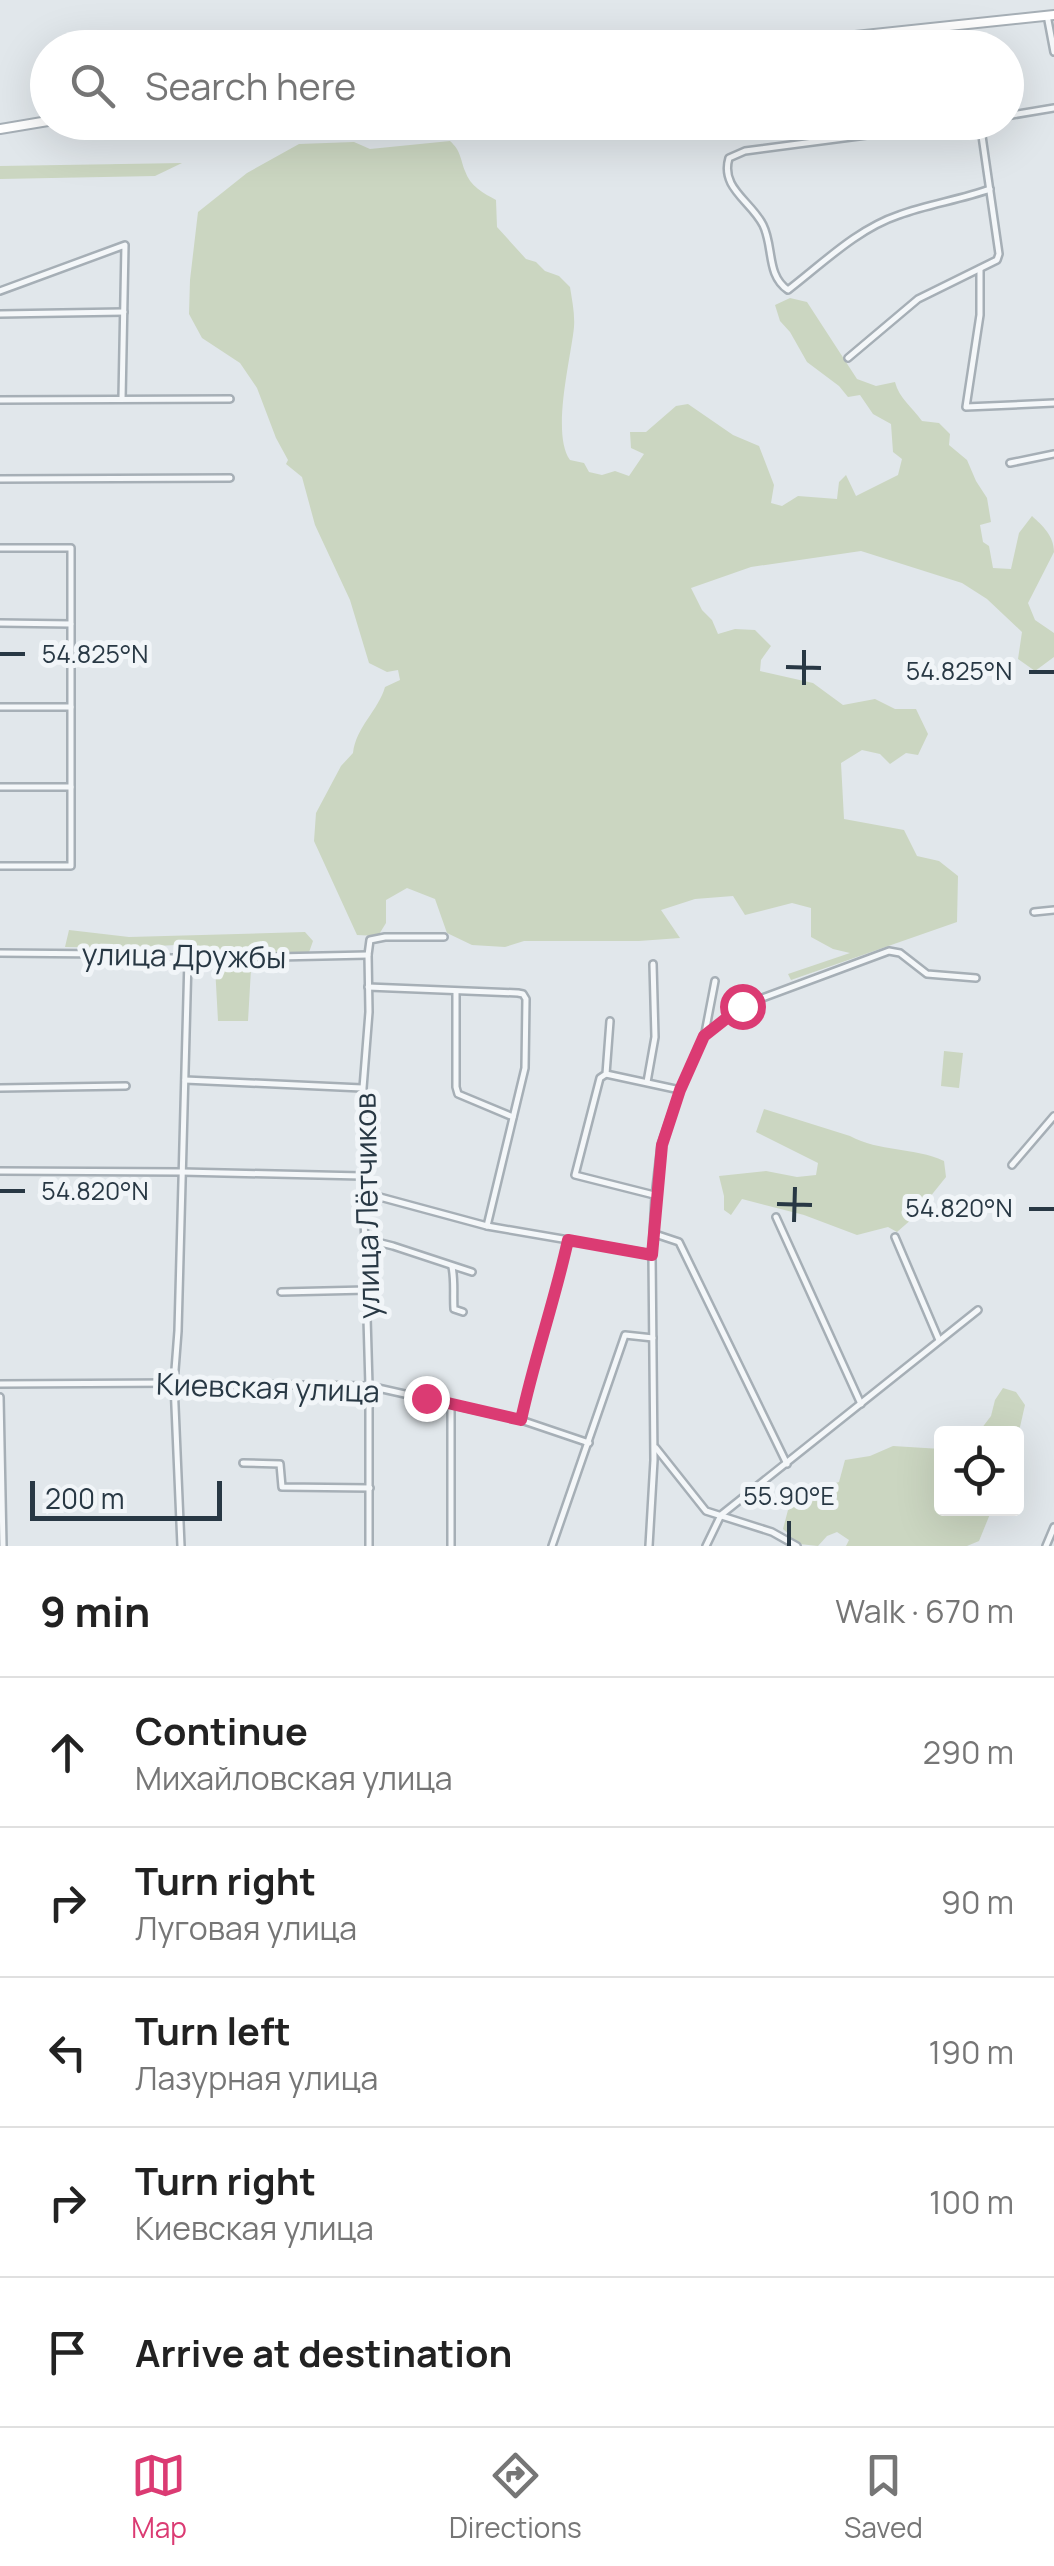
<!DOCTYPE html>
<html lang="en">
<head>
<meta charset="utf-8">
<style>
	body { margin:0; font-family:Manrope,sans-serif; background:#f6f6f6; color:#222 }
	.controls { position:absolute; right:30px; bottom:30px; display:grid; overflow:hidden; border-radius:10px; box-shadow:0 10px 40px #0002 }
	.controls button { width:90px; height:90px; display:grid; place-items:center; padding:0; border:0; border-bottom:2px solid #e0e0e0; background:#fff; color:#222; font:50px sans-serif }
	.scale { position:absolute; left:30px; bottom:25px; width:192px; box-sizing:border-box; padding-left:10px; border:5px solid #283844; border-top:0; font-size:28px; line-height:35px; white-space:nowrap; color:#283844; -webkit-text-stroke:8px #f1f5f8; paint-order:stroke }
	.stop { position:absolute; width:30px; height:30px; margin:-22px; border:8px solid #db3b73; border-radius:50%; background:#fff }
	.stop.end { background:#db3b73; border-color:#fff; box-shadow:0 2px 10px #0008 }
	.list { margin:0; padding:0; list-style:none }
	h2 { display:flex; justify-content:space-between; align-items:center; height:130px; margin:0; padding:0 40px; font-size:42px }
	h2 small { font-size:32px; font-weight:400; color:#767676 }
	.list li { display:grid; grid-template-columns:65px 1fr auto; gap:30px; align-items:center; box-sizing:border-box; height:150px; padding:0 40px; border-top:2px solid #e0e0e0 }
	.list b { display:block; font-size:38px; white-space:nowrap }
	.list p { margin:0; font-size:32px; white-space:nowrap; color:#767676 }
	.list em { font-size:32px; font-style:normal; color:#767676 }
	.icon { flex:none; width:55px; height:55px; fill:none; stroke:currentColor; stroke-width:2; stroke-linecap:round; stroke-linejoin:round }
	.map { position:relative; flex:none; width:1054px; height:1546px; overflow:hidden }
	.search { position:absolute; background:#fff; box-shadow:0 10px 40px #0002; left:30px; right:30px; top:30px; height:110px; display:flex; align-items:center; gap:25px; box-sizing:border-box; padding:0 35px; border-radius:55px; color:#767676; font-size:38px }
	.sheet { height:880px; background:#fff }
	nav { display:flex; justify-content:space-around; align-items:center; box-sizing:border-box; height:140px; border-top:2px solid #e0e0e0; background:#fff; font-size:28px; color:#767676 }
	nav a { display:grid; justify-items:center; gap:5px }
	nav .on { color:#db3b73 }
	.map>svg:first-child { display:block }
	.green { fill:#cbd6c1 }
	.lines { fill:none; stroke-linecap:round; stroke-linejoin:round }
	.street-casing { stroke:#a6afb6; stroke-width:10 }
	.secondary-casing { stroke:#a6afb6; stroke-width:12 }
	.street { stroke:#f4f7f9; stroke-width:5 }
	.secondary { stroke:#fff; stroke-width:8 }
	.route { stroke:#db3b73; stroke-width:12 }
	.ticks { fill:none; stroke:#283844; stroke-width:4 }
	.labels { text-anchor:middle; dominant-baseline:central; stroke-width:10; stroke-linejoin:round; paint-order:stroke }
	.street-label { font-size:30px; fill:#283844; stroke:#f1f5f8 }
	.ticks-label { font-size:25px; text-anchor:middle; fill:#283844; stroke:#f1f5f8; stroke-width:10; stroke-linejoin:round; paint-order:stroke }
</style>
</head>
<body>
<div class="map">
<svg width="1054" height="1546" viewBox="0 0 1054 1546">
	<rect width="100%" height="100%" fill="#e1e7eb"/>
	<g class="green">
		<path d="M450,141C461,151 460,158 465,171C470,186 483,193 496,200L497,227L526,259L536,262L545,271L559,276L570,287C572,300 575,314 574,327C571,358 551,434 570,460L584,463L589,472L602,475L615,471L629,476L644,454L631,448L630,432H646L676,406L688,404L733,435L759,446L774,485L771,503L782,506L798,496L837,499L839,482L846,475L856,496L898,475L902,459L893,452L891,424L873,414L860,395L848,397L839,386L807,362L790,332L780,321L775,305L790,298L807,302L857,379L876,386L895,382C899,398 912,407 922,421L939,423L950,434L949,445L967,460L976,481L987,498L991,522L980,525L983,542L989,546L993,568L1011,569L1019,533L1032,516C1043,526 1054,536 1054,552L1028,603L1035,620L1054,633V657L1035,671L1018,659L1022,632L987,599L962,583L861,551L751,567L691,588L702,610L712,620L718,634L735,629L755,630L771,646L761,660L760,671L813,683L843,705L875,699L895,709H916L928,734L918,755L906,753L890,764L880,754L862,750L841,763L844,819L904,830L917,856L939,861L958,876L957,922L791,980L788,974L850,953L833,949L811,937V908L792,903L745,915L733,896L695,899L661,910L680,938L639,941H524L505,947L472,945L447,933L435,899L407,888L386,900V923L378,936L357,935L314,841L316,813L341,766L353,753C356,727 378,711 385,687L400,680L398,670L387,672L369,663L350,600L315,525L302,477L286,464L288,460L276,438L257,388L240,363L202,338L189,314L190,280L198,212L247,173L299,144L354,142L370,149Z"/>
		<path d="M182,163L155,176L0,179V166Z"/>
		<path d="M69,930L129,937L305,932L313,941L307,958L262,961L251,969L248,1021H218L215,966L197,969L178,961L175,945L123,948L65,947Z"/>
		<path d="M944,1051L963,1053L959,1088L941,1086Z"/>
		<path d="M764,1109L850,1136C879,1152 914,1147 944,1161L946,1177L913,1218L897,1232L888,1227L857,1235L804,1215L742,1199L731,1215L724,1210V1196L719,1176L766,1171L797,1177L816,1175L818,1163L756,1132Z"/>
		<path d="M1003,1388L1016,1392L1025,1405L1020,1427L1014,1433H978L991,1416L995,1400Z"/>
		<path d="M893,1446L941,1449L942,1509H992L979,1541L967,1546H846L849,1540L837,1532L827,1536L818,1546L799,1544L789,1540L790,1535L783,1529L788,1510L816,1489L839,1482L845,1460L870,1456Z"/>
	</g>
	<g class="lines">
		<g class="street-casing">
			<g id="street">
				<path d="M1047,15L1054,52"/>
				<path d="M1006,116L1054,108"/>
				<path d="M966,122L745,151L729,158C720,188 751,201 763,225C774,247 766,275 788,290C822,264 857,229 899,215C928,204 960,200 990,189"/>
				<path d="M980,269V315L966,407L1054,403"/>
				<path d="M0,291L125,245L122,399"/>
				<path d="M0,314L124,312"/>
				<path d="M848,358L918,299L997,260L999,254L980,122"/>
				<path d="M0,400L230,399"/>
				<path d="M1010,463L1054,454"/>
				<path d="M0,479L230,478"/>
				<path d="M0,548H71V866H0"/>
				<path d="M0,623L71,624"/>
				<path d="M0,707H71"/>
				<path d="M0,787H71"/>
				<path d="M1034,912L1054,910"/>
				<path d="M0,953L106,954L188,959L368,955"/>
				<path d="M368,987L518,993L523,994L526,999L525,1068L487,1226"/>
				<path d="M456,992V1087L458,1094L513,1117"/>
				<path d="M610,1021L606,1074L600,1078L575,1175L654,1195"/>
				<path d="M705,1033L715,981"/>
				<path d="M606,1074L680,1090"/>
				<path d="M185,1080L362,1088"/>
				<path d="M647,1082L655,1037L653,964"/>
				<path d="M0,1088L126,1086"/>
				<path d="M1012,1165L1054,1116"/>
				<path d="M0,1171L182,1172L362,1176"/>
				<path d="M365,1193L487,1226L650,1254"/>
				<path d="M776,1217L861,1404"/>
				<path d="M655,1234L679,1242L787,1464"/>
				<path d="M895,1237L939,1340"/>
				<path d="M367,1244L381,1243L393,1246L472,1272"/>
				<path d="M452,1267C455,1281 453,1295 454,1309L463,1312"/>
				<path d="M281,1292L367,1290"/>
				<path d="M0,1384L174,1383L369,1386L521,1420L589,1443"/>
				<path d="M0,1397L3,1546"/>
				<path d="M521,1420C534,1359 555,1300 568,1240"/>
				<path d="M656,1448L706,1511L772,1532L797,1546"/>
				<path d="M243,1463L280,1464L282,1487L370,1488"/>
				<path d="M181,1546L174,1383L178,1331L188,959"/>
				<path d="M369,1546V1386L363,1181V1088L369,1012L368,955L370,940L385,937H444"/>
				<path d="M451,1546V1404"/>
				<path d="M552,1546L625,1335L653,1338"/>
				<path d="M649,1546L654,1460L652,1255L655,1196L661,1145L680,1090L704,1036L741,1006L889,951L900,953L927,974L976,978"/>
				<path d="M706,1546L721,1515L978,1310"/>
				<path d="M1046,1546L1054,1527"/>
			</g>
		</g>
		<g class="secondary-casing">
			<g id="secondary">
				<path d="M741,48L1054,15"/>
				<path d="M0,129L48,121"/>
			</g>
		</g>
		<use href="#street" class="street"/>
		<use href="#secondary" class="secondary"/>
	</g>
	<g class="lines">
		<path class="route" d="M426,1398L521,1420C534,1359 555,1300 568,1240L652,1255L662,1145L680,1090L704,1036L742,1006"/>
	</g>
	<path class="ticks" d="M0,654H25M786,667L821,668M1029,672H1054M804,685V650M0,1191H25M777,1204L812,1205M1029,1209H1054M794,1222L795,1187M789,1546V1521"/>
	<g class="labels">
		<g class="street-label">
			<text transform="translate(184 955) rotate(1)">улица Дружбы</text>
			<text transform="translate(366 1206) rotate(-91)">улица Лётчиков</text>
			<text transform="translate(268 1387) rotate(2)">Киевская улица</text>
		</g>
	</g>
	<g class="ticks-label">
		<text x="95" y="663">54.825°N</text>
		<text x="959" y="680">54.825°N</text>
		<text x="95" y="1200">54.820°N</text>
		<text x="959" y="1217">54.820°N</text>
		<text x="789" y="1505">55.90°E</text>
	</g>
</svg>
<div class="controls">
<button><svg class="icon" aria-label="locate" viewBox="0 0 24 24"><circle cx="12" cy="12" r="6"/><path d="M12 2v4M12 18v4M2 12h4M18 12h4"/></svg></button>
</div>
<div class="scale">200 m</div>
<div class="stop" style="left:742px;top:1006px"></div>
<div class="stop end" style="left:426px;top:1398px"></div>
<div class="search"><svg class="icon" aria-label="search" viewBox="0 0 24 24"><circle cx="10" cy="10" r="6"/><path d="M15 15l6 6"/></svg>Search here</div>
</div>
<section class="sheet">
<h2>9 min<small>Walk · 670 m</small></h2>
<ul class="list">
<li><svg class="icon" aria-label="ahead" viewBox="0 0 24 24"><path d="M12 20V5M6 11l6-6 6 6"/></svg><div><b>Continue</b><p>Михайловская улица</p></div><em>290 m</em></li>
<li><svg class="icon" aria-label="right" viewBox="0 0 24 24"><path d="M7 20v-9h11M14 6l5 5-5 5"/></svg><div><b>Turn right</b><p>Луговая улица</p></div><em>90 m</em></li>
<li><svg class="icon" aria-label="left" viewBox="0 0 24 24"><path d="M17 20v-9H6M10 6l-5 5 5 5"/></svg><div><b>Turn left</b><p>Лазурная улица</p></div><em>190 m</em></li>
<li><svg class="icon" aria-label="right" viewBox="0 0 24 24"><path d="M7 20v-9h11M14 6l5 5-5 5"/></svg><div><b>Turn right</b><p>Киевская улица</p></div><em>100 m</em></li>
<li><svg class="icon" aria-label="arrive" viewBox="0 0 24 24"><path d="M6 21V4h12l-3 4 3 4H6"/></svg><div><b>Arrive at destination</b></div></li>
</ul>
</section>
<nav>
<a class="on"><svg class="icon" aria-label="map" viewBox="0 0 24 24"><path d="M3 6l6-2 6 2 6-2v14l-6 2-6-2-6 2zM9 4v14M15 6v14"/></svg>Map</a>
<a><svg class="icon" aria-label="directions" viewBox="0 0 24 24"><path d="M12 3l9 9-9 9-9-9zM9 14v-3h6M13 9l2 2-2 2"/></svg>Directions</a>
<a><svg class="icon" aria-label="saved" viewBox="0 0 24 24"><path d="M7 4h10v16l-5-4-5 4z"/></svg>Saved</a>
</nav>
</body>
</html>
